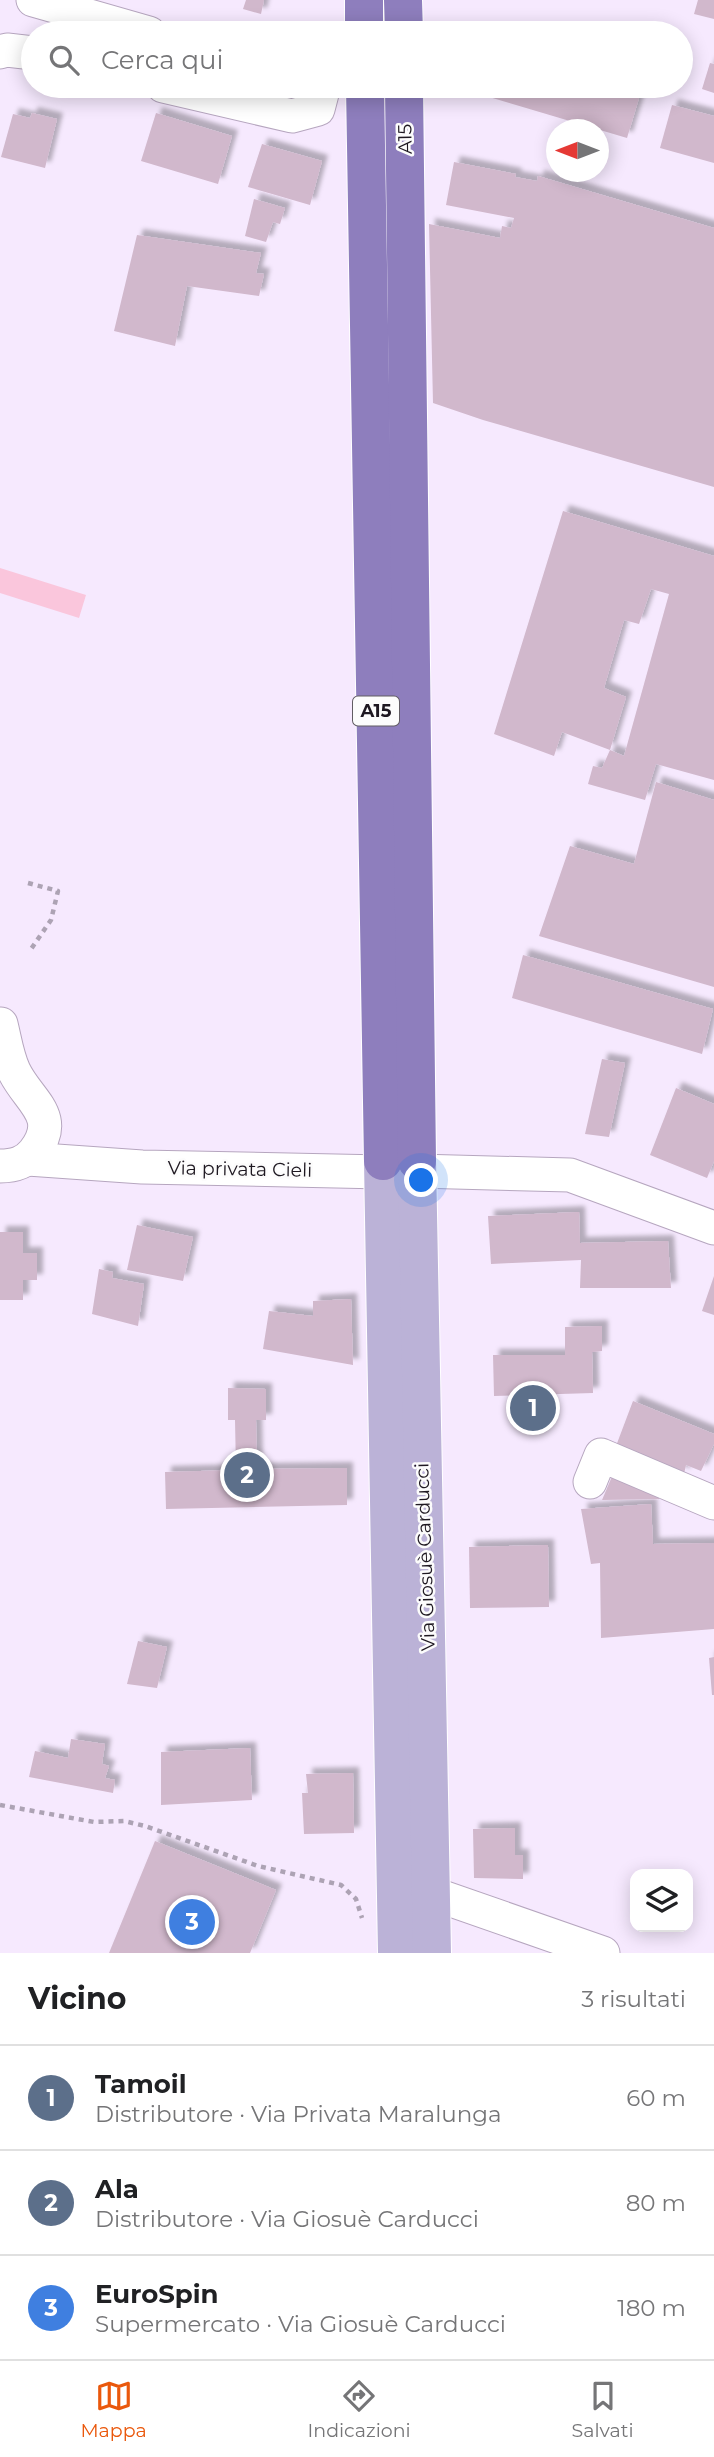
<!DOCTYPE html>
<html lang="it">
<head>
<meta charset="utf-8">
<style>
	body { margin:0; font-family:Montserrat,sans-serif; background:#f6f6f6; color:#202124 }
	.controls { position:absolute; right:21px; bottom:21px; display:grid; overflow:hidden; border-radius:14px; box-shadow:0 4px 18px #0003 }
	.controls button { width:63px; height:63px; display:grid; place-items:center; padding:0; border:0; border-bottom:2px solid #e0e0e0; background:#fff; color:#202124; font:35px sans-serif }
	.compass { position:absolute; left:546px; top:119px; width:63px; height:63px; border-radius:50%; background:#fff; box-shadow:0 4px 18px #0003; rotate:270deg }
	.you { position:absolute; left:422px; top:1181px; width:24px; height:24px; margin:-18px; border:5px solid #fff; border-radius:50%; background:#1a73e8; box-shadow:0 0 0 10px #1a73e833 }
	.badge { display:grid; place-items:center; width:46px; height:46px; border-radius:50%; background:#ea580c; color:#fff; font-size:23px; font-weight:700 }
	.pin { position:absolute; translate:-50% -50%; border:4px solid #fff; box-shadow:0 2px 7px #0006 }
	.list { margin:0; padding:0; list-style:none }
	h2 { display:flex; justify-content:space-between; align-items:center; height:91px; margin:0; padding:0 28px; font-size:30px }
	h2 small { font-size:23px; font-weight:400; color:#757577 }
	.list li { display:grid; grid-template-columns:46px 1fr auto; gap:21px; align-items:center; box-sizing:border-box; height:105px; padding:0 28px; border-top:2px solid #e0e0e0 }
	.list b { display:block; font-size:26px; white-space:nowrap }
	.list p { margin:0; font-size:23px; white-space:nowrap; color:#757577 }
	.list em { font-size:23px; font-style:normal; color:#757577 }
	.icon { flex:none; width:38px; height:38px; fill:none; stroke:currentColor; stroke-width:2; stroke-linecap:round; stroke-linejoin:round }
	.map { position:relative; flex:none; width:714px; height:1953px; overflow:hidden }
	.search { position:absolute; background:#fff; box-shadow:0 4px 18px #0003; left:21px; right:21px; top:21px; height:77px; display:flex; align-items:center; gap:18px; box-sizing:border-box; padding:0 24px; border-radius:38px; color:#757577; font-size:26px }
	.sheet { height:406px; background:#fff }
	nav { display:flex; justify-content:space-around; align-items:center; box-sizing:border-box; height:98px; border-top:2px solid #e0e0e0; background:#fff; font-size:19px; color:#757577 }
	nav a { display:grid; justify-items:center; gap:4px }
	nav .on { color:#ea580c }
	.map>svg:first-child { display:block }
	.green { fill:#fac6dc }
	.building { fill:#d1b8cc; fill-rule:evenodd; filter:url(#shadow) }
	.lines { fill:none; stroke-linecap:round; stroke-linejoin:round }
	.minor-casing { stroke:#b6a6bf; stroke-width:35 }
	.major-casing { stroke:#fff; stroke-width:40 }
	.highway-casing { stroke:#fff; stroke-width:40 }
	.path { stroke:#ada3b4; stroke-width:4.5; stroke-dasharray:5 5; stroke-linecap:butt }
	.minor { stroke:#fff; stroke-width:33 }
	.major { stroke:#bbb2d7; stroke-width:38 }
	.highway { stroke:#8e7ebd; stroke-width:38 }
	.labels { text-anchor:middle; dominant-baseline:central; stroke-width:5; stroke-linejoin:round; paint-order:stroke }
	.shield { fill:#fcfcfc; stroke:#615c63; stroke-width:2 }
	.shield-label { font-size:18px; font-weight:bold; fill:#1e1821 }
	.street-label { font-size:19px; fill:#1e1821; stroke:#fcfcfc }
</style>
</head>
<body>
<div class="map">
<svg width="714" height="1953" viewBox="0 0 714 1953">
	<defs>
		<filter id="shadow"><feDropShadow dx="6" dy="-6" stdDeviation="2" flood-color="#0004"/></filter>
	</defs>
	<rect width="100%" height="100%" fill="#f6e9fe"/>
	<path class="green" d="M0,568L86,595L79,618L0,593Z"/>
	<g class="building">
		<path d="M246,0H264L261,14L243,9Z"/>
		<path d="M698,0H714V19L694,14Z"/>
		<path d="M710,63L714,64V93L702,89Z"/>
		<path d="M470,86H599L639,98L627,138L469,91Z"/>
		<path d="M672,105L714,116V163L660,148Z"/>
		<path d="M32,113L57,119L45,168L1,157L13,114L30,118Z"/>
		<path d="M156,113L232,136L218,184L141,161Z"/>
		<path d="M262,144L322,161L310,205L248,187Z"/>
		<path d="M454,162L516,174L515,177L537,181L538,176L714,228V487L483,420L433,403L429,224L500,238L502,226L511,228L514,218L446,205Z"/>
		<path d="M254,199L285,208L280,224L273,222L266,242L245,236Z"/>
		<path d="M137,235L261,253L256,273L264,274L259,296L187,286L175,346L114,331Z"/>
		<path d="M563,511L714,556V780L656,764L645,800L588,784L593,766L602,768L610,750L562,732L554,756L494,734ZM651,589L669,594L624,756L610,750L626,697L604,688L624,620L639,624Z"/>
		<path d="M656,782L714,800V987L539,936L570,846L634,864Z"/>
		<path d="M523,955L713,1009L702,1054L512,998Z"/>
		<path d="M602,1059L625,1063L609,1137L585,1134Z"/>
		<path d="M676,1088L714,1104V1161L707,1178L650,1155Z"/>
		<path d="M579,1212L580,1243L668,1241L671,1288H580L581,1260L491,1264L488,1216Z"/>
		<path d="M137,1225L193,1237L183,1281L127,1270Z"/>
		<path d="M0,1232H23V1253H37V1280H23V1300H0Z"/>
		<path d="M99,1269L113,1272L112,1278L144,1284L138,1326L92,1314Z"/>
		<path d="M714,1276V1315L702,1311Z"/>
		<path d="M351,1299L353,1365L263,1349L269,1311L313,1316V1301Z"/>
		<path d="M602,1326V1351L592,1352L593,1393L494,1396L493,1355H565V1327Z"/>
		<path d="M228,1388L266,1389V1420H256L257,1469L347,1468V1505L166,1509L165,1472L236,1470L235,1420H228Z"/>
		<path d="M633,1401L714,1434V1444L701,1471L686,1465L684,1474L616,1446Z"/>
		<path d="M616,1467L658,1486L659,1499L602,1500Z"/>
		<path d="M651,1504L653,1544L714,1543V1629L601,1638L600,1563L591,1564L581,1509Z"/>
		<path d="M548,1545L549,1607L470,1608L469,1547Z"/>
		<path d="M138,1641L167,1647L157,1688L127,1684Z"/>
		<path d="M714,1657V1695H712L709,1658Z"/>
		<path d="M71,1739L105,1744L102,1764L109,1766L105,1778L115,1780L113,1793L29,1777L35,1751L68,1758Z"/>
		<path d="M250,1748L252,1800L161,1805V1752Z"/>
		<path d="M353,1773L354,1833L304,1834L302,1793H308L306,1774Z"/>
		<path d="M515,1828V1855H523V1879L474,1878L473,1829Z"/>
		<path d="M155,1841L276,1890L250,1953H109Z"/>
	</g>
	<g class="lines">
		<g class="minor-casing">
			<g id="minor">
				<path d="M33,0L149,33"/>
				<path d="M0,52L7,50L33,53"/>
				<path d="M163,86L292,116L318,109L324,86"/>
				<path d="M28,1159L142,1167L383,1172"/>
				<path d="M0,1166C14,1166 25,1163 34,1152C62,1116 28,1101 14,1071C7,1056 5,1040 1,1024"/>
				<path d="M417,1171L570,1175L714,1228"/>
				<path d="M590,1482L601,1455L714,1503"/>
				<path d="M431,1893L603,1953"/>
			</g>
		</g>
		<g class="major-casing">
			<g id="major">
				<path d="M383,1161L397,1953"/>
				<path d="M417,1161L432,1953"/>
			</g>
		</g>
		<g class="highway-casing">
			<g id="highway">
				<path d="M364,0V33"/>
				<path d="M403,0L404,33"/>
				<path d="M365,86L383,1161"/>
				<path d="M404,86L417,1161"/>
			</g>
		</g>
		<g class="path">
			<path d="M28,883L58,891L51,920L29,952"/>
			<path d="M0,1805L94,1822L124,1821L145,1826L258,1866L341,1885L356,1899L362,1918"/>
		</g>
		<use href="#minor" class="minor"/>
		<use href="#major" class="major"/>
		<use href="#highway" class="highway"/>
	</g>
	<g class="labels">
		<rect class="shield" x="353" y="696.5" width="46" height="29" rx="5"/>
		<g class="shield-label">
			<text x="376" y="711">A15</text>
		</g>
		<g class="street-label">
			<text transform="translate(405 139) rotate(-91)">A15</text>
			<text transform="translate(240 1169) rotate(1)">Via privata Cieli</text>
			<text transform="translate(425 1557) rotate(-92)">Via Giosuè Carducci</text>
		</g>
	</g>
</svg>
<div class="controls">
<button><svg class="icon" aria-label="layers" viewBox="0 0 24 24"><path d="M12 4l9 5-9 5-9-5zM3 14l9 5 9-5"/></svg></button>
</div>
<svg class="compass" viewBox="-18 -18 36 36"><path d="M0-13l5 13h-10z" fill="#e53935"/><path d="M0 13l5-13h-10z" fill="#757577"/></svg>
<div class="you"></div>
<div class="pin badge" style="left:533px;top:1408px;background:#5c6f8a">1</div>
<div class="pin badge" style="left:247px;top:1475px;background:#5c6f8a">2</div>
<div class="pin badge" style="left:192px;top:1922px;background:#3f7fe0">3</div>
<div class="search"><svg class="icon" aria-label="search" viewBox="0 0 24 24"><circle cx="10" cy="10" r="6"/><path d="M15 15l6 6"/></svg>Cerca qui</div>
</div>
<section class="sheet">
<h2>Vicino<small>3 risultati</small></h2>
<ul class="list">
<li><span class="badge" style="background:#5c6f8a">1</span><div><b>Tamoil</b><p>Distributore · Via Privata Maralunga</p></div><em>60 m</em></li>
<li><span class="badge" style="background:#5c6f8a">2</span><div><b>Ala</b><p>Distributore · Via Giosuè Carducci</p></div><em>80 m</em></li>
<li><span class="badge" style="background:#3f7fe0">3</span><div><b>EuroSpin</b><p>Supermercato · Via Giosuè Carducci</p></div><em>180 m</em></li>
</ul>
</section>
<nav>
<a class="on"><svg class="icon" aria-label="map" viewBox="0 0 24 24"><path d="M3 6l6-2 6 2 6-2v14l-6 2-6-2-6 2zM9 4v14M15 6v14"/></svg>Mappa</a>
<a><svg class="icon" aria-label="directions" viewBox="0 0 24 24"><path d="M12 3l9 9-9 9-9-9zM9 14v-3h6M13 9l2 2-2 2"/></svg>Indicazioni</a>
<a><svg class="icon" aria-label="saved" viewBox="0 0 24 24"><path d="M7 4h10v16l-5-4-5 4z"/></svg>Salvati</a>
</nav>
</body>
</html>
